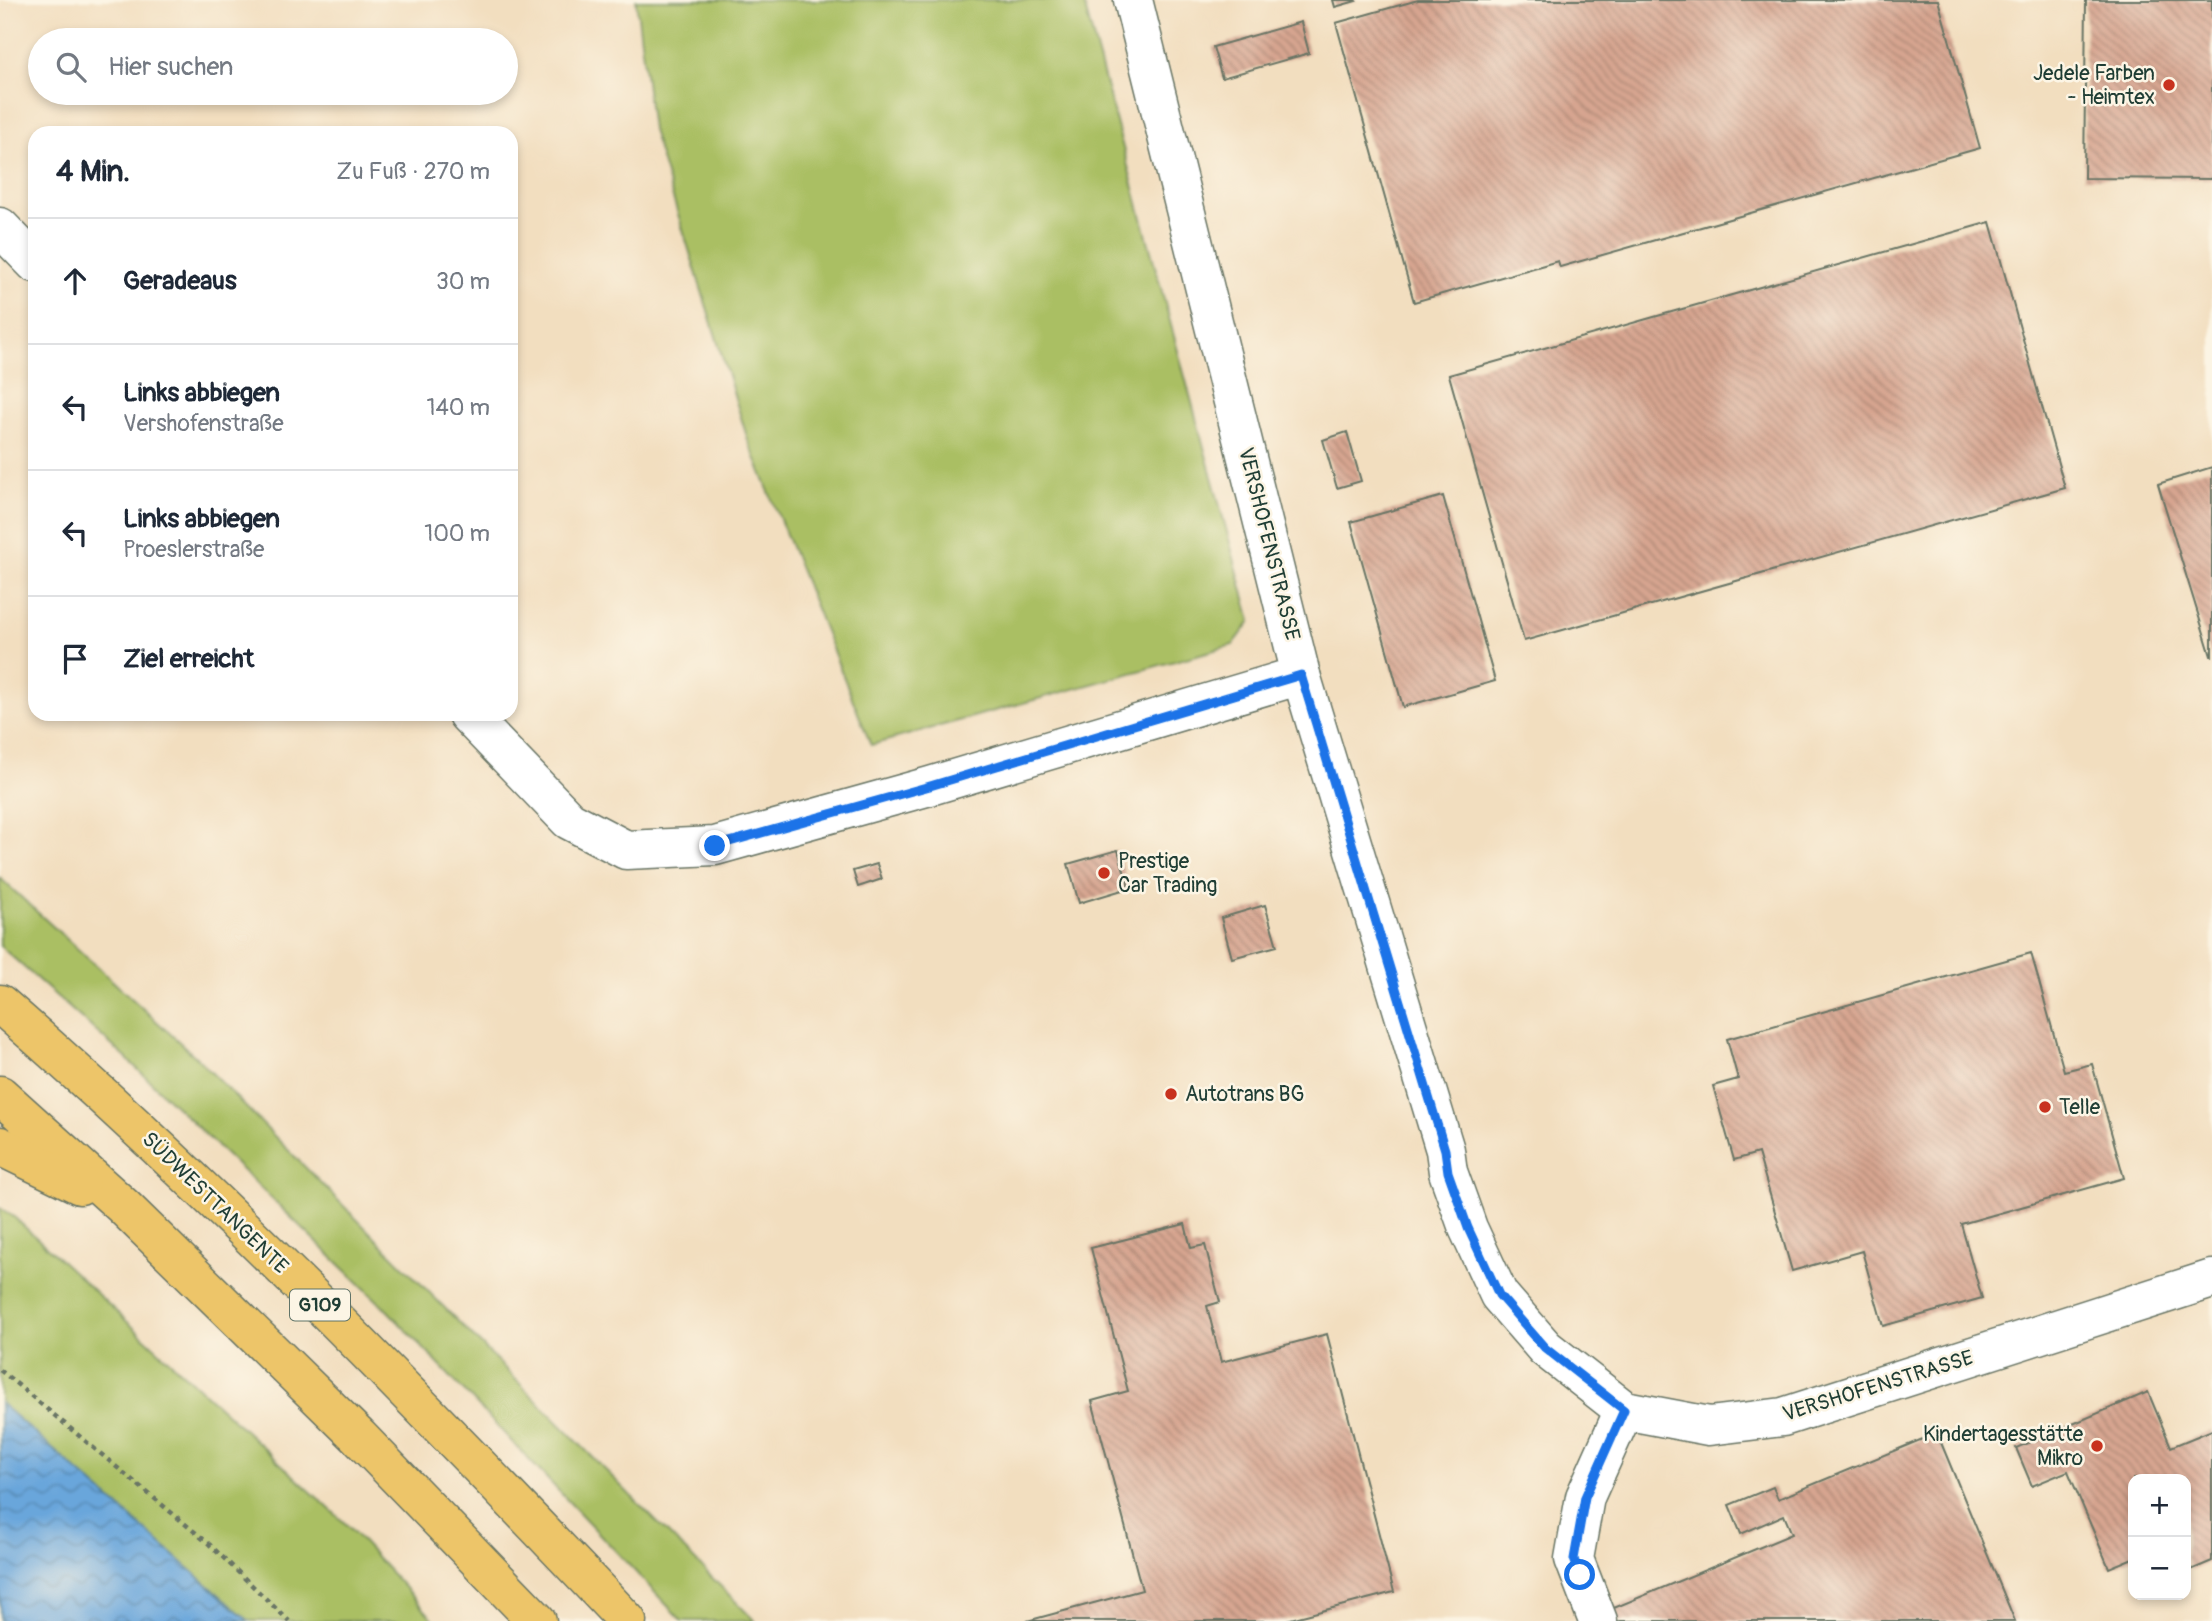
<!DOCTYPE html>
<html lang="de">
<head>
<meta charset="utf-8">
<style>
	body { margin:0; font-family:Pangolin,sans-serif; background:#f2f2f3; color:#1f2937 }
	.controls { position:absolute; right:21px; bottom:21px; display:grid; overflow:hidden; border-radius:14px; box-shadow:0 4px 10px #0003 }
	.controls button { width:63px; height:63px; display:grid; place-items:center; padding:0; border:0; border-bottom:2px solid #e0e1e3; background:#fff; color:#1f2937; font:35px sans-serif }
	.stop { position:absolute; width:21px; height:21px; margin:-16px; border:5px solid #1a73e8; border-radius:50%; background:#fff }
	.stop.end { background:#1a73e8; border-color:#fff; box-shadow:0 2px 7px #0008 }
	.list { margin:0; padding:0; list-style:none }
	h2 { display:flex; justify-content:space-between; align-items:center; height:91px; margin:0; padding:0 28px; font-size:30px }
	h2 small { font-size:23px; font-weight:400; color:#747a83 }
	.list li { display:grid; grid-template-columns:46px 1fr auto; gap:21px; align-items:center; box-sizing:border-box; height:126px; padding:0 28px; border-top:2px solid #e0e1e3 }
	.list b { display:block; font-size:26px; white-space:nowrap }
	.list p { margin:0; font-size:23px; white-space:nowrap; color:#747a83 }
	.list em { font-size:23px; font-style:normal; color:#747a83 }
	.icon { flex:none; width:38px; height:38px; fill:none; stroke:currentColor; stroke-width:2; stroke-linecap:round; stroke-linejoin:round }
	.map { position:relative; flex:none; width:2212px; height:1621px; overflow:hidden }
	.search { position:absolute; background:#fff; box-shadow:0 4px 10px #0003; left:28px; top:28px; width:490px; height:77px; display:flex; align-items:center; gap:18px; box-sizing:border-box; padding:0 24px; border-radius:38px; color:#747a83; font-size:26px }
	.panel { position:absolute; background:#fff; box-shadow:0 4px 10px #0003; left:28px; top:126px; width:490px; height:595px; border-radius:21px }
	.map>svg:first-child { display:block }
	.green { fill:#aabf64; stroke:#647e4c; stroke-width:2 }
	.water { fill:url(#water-waves); stroke:#447288; stroke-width:2 }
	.building { fill:url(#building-back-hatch) }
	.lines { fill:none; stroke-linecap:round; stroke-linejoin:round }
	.minor-casing { stroke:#697565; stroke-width:41 }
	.highway-casing { stroke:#697565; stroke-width:41 }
	.path { stroke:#697565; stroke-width:4.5; stroke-dasharray:5 5; stroke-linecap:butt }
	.minor { stroke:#fff; stroke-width:38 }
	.highway { stroke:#edc569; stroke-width:38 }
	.route { stroke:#1a73e8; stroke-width:9 }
	.poi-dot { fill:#c8321e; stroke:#fcf5e5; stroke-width:2.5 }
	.labels { text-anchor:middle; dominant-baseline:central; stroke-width:5; stroke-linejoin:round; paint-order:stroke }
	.shield { fill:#fcf5e5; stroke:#617469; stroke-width:2 }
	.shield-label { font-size:19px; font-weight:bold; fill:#1f3d34 }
	.poi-label { font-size:21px; fill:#1f3d34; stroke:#fcf5e5; text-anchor:start }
	.street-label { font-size:21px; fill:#1f3d34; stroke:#fcf5e5 }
</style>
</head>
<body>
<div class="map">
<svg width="2212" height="1621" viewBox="0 0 2212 1621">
	<defs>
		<pattern id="water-waves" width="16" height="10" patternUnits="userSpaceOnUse" patternTransform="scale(1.75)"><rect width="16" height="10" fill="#69a6db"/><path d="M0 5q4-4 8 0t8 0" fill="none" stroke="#5688b2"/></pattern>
		<pattern id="building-back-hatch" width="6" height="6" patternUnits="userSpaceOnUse" patternTransform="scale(1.75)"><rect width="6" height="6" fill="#d7a590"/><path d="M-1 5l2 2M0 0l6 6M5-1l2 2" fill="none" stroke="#ae8876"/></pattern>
	</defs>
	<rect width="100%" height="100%" fill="#fcf5e5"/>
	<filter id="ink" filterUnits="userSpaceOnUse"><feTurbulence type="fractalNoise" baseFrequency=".0143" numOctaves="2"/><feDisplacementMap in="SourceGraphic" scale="14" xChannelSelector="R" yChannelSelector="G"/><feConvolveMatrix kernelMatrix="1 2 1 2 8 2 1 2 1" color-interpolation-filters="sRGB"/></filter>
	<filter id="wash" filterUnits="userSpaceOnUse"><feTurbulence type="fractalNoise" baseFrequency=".00686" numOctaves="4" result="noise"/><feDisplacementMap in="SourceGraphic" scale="28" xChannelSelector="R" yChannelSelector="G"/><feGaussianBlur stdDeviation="1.57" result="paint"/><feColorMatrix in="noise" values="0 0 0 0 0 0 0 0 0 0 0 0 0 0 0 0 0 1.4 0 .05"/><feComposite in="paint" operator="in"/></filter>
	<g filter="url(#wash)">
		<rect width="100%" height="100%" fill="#f2debf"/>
		<g class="green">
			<path d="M636,0H1083L1251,621L1233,645L871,745L748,440L652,130Z"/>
			<path d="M0,878L199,1060L755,1621H682L389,1312L125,1057L0,946Z"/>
			<path d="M0,1208L14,1217L348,1526L435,1621H249L0,1403Z"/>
		</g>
		<path class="water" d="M0,1403L249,1621H0Z"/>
		<g id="blocks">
			<g class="building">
				<path d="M1333,0H1355L1356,1L1335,7Z"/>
				<path d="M1418,0H1938L1980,148L1560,267L1558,261L1414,302L1336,23Z"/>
				<path d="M2086,0H2212V179L2084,178Z"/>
				<path d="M1301,22L1309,53L1222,78L1213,47Z"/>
				<path d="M1990,222L2065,488L1524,641L1449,375Z"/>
				<path d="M1347,432L1361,481L1337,488L1323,440Z"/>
				<path d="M2212,467V656H2211L2158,484Z"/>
				<path d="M1443,496L1495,681L1403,707L1351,522Z"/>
				<path d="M1118,850L1129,888L1079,903L1068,864Z"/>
				<path d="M877,864L882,879L858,887L853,871Z"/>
				<path d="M1265,905L1277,946L1232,958L1221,918Z"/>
				<path d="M2031,953L2064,1071L2092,1064L2124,1178L1961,1224L1982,1298L1883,1326L1862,1251L1792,1271L1758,1153L1734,1160L1713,1086L1738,1079L1727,1039Z"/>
				<path d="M1185,1224L1191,1248L1205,1245L1220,1302L1207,1306L1221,1362L1327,1334L1394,1592L1283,1621H1027L1142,1590L1092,1401L1128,1391L1091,1248Z"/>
				<path d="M2148,1392L2171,1447L2212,1430V1561L2191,1570L2186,1558V1479H2133V1558L2109,1568L2068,1471L2032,1486L2016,1448Z"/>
				<path d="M1937,1433L2015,1621H1614L1609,1610L1792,1534L1784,1515L1741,1534L1729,1505L1773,1487L1778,1499Z"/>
			</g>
		</g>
	</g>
	<g filter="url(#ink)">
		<use href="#blocks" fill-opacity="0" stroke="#697565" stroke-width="2"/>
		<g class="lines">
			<g class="minor-casing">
				<g id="minor">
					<path d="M1133,0L1301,675L1445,1150L1448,1172L1468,1228L1499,1295L1545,1348L1624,1410L1709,1426L1783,1417L2212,1279"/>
					<path d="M0,227L35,263"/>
					<path d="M467,714L569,820L626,850L715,846L930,786L1301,675"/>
					<path d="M1598,1621L1574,1559L1585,1497L1624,1410"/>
				</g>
			</g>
			<g class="highway-casing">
				<g id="highway">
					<path d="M0,1004C221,1197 425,1408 627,1621"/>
					<path d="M0,1095L123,1206L359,1437L537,1621"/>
					<path d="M0,1146L80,1185"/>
				</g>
			</g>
			<path class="path" d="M0,1370L208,1543L289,1621"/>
			<use href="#minor" class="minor"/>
			<use href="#highway" class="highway"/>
		</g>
	</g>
	<g class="lines" filter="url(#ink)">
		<path class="route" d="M715,846L930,786L1301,675L1445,1150L1448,1172L1468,1228L1499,1295L1545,1348L1624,1410L1585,1497L1574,1559L1580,1575"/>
	</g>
	<g class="poi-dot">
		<circle cx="2169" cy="85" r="7"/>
		<circle cx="1104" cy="873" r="7"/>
		<circle cx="1171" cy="1094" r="7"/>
		<circle cx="2045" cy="1107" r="7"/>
		<circle cx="2097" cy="1446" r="7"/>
	</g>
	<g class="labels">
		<rect class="shield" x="290" y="1289.5" width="60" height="31" rx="5"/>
		<g class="shield-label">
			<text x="320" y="1305">G109</text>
		</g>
		<g class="poi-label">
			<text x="2155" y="73" text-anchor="end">Jedele Farben<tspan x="2155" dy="24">- Heimtex</tspan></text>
			<text x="1118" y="861">Prestige<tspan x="1118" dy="24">Car Trading</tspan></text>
			<text x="1185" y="1094">Autotrans BG</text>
			<text x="2059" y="1107">Telle</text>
			<text x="2083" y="1434" text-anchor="end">Kindertagesstätte<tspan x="2083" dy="24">Mikro</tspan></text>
		</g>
		<g class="street-label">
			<text transform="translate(1269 544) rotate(76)">VERSHOFENSTRASSE</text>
			<text transform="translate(215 1203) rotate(44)">SÜDWESTTANGENTE</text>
			<text transform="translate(1878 1386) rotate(-17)">VERSHOFENSTRASSE</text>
		</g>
	</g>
</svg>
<div class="controls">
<button>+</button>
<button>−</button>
</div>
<div class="stop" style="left:1580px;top:1575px"></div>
<div class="stop end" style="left:715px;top:846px"></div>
<div class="search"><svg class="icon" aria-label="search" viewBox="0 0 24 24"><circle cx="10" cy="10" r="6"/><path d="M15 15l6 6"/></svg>Hier suchen</div>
<section class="panel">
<h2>4 Min.<small>Zu Fuß · 270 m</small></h2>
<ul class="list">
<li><svg class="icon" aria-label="ahead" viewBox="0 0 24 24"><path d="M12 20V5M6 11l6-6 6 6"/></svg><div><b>Geradeaus</b></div><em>30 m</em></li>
<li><svg class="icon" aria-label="left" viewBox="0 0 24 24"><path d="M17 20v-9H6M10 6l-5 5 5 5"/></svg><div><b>Links abbiegen</b><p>Vershofenstraße</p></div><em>140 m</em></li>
<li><svg class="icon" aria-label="left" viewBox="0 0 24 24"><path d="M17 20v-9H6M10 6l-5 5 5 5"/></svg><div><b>Links abbiegen</b><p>Proeslerstraße</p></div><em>100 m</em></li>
<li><svg class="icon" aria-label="arrive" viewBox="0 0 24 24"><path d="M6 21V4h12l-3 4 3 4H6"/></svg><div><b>Ziel erreicht</b></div></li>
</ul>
</section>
</div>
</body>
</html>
